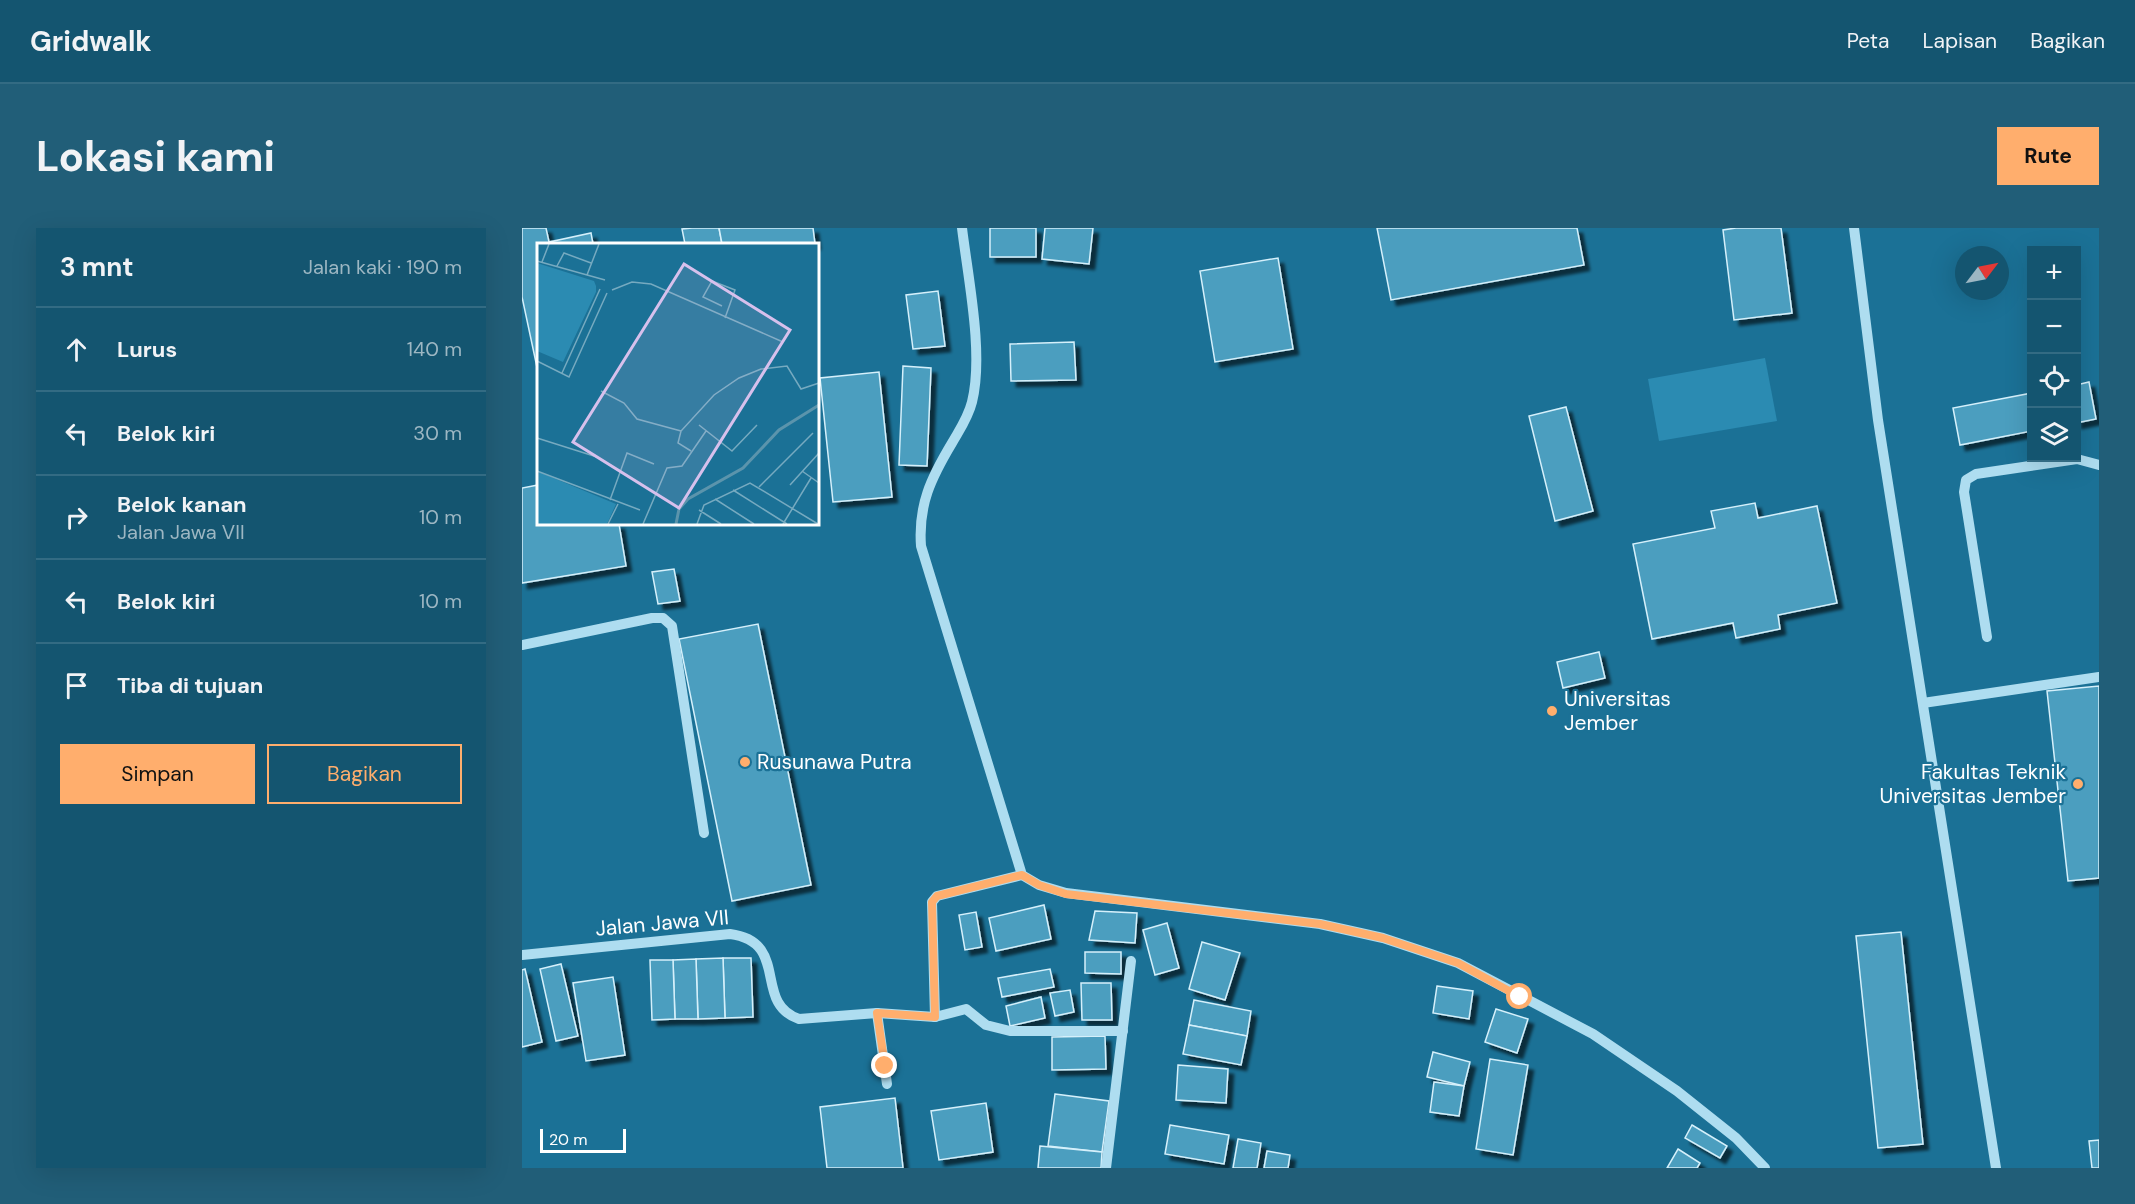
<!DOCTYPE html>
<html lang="id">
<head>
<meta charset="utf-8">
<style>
	body { margin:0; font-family:"DM Sans",sans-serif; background:#215e78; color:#f1f3f6 }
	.controls { position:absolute; right:18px; top:18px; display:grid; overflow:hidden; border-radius:0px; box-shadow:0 6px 24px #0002 }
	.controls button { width:54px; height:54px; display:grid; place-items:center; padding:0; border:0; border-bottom:2px solid #336b83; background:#145570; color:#f1f3f6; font:30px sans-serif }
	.compass { position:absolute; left:1433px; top:18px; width:54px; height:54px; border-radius:50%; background:#145570; box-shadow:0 6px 24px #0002; rotate:58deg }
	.scale { position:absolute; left:18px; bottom:15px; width:86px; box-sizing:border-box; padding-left:6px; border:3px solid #fff; border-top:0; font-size:16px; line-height:21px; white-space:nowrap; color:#fff; -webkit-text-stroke:4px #1b7196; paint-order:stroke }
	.stop { position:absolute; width:18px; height:18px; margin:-14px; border:4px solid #ffae6d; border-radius:50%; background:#fff }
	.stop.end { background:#ffae6d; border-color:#fff; box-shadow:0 2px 6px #0008 }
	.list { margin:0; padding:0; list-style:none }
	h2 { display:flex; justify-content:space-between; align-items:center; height:78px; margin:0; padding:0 24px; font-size:26px }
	h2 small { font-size:20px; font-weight:400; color:#9db7c3 }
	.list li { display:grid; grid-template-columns:39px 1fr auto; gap:18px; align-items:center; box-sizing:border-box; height:84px; padding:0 24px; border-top:2px solid #336b83 }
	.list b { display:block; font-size:22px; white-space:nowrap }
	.list p { margin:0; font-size:20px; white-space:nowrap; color:#9db7c3 }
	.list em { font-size:20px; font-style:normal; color:#9db7c3 }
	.actions { display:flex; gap:12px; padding:18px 24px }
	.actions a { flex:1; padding:14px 0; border:2px solid #ffae6d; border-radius:0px; text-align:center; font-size:21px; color:#ffae6d }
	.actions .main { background:#ffae6d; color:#111 }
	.icon { flex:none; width:33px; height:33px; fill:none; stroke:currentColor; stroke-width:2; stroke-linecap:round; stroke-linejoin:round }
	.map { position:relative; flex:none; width:1577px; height:940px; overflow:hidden; border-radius:0px }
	header { display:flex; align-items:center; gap:36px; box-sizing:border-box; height:84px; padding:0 30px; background:#145570; border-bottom:2px solid #336b83 }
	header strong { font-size:28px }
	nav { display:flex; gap:33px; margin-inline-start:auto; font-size:21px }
	.intro { display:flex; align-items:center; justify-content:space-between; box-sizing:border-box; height:144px; padding:0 36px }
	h1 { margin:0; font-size:42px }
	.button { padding:15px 27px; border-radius:0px; background:#ffae6d; color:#111; font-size:21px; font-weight:700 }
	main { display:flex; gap:36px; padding:0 36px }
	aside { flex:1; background:#145570; border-radius:0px; box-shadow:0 6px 24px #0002 }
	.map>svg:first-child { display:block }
	.green { fill:#2b8bb2 }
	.building { fill:#4c9ebf; stroke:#d5f0fb; stroke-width:1.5; filter:url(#shadow) }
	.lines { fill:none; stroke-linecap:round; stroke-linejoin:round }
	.minor { stroke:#aeddf0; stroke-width:10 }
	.route { stroke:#ffae6d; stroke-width:8 }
	.poi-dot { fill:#ffae6d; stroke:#1b7196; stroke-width:2 }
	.labels { text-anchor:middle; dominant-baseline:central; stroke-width:4.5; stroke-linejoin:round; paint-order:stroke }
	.poi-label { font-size:21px; fill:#fff; stroke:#1b7196; text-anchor:start }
	.street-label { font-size:21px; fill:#fff; stroke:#1b7196 }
	.inset-river { fill:none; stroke:#5b94ac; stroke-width:3 }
	.inset-road { fill:none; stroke:#76aac0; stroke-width:1.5 }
	.view { fill:#d7c0ec; fill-opacity:0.15; stroke:#d7c0ec; stroke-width:3 }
	.inset-edge { fill:none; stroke:#fff; stroke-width:3 }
</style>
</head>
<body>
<header>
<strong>Gridwalk</strong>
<nav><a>Peta</a><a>Lapisan</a><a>Bagikan</a></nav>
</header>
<div class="intro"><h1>Lokasi kami</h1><a class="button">Rute</a></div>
<main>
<aside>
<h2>3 mnt<small>Jalan kaki · 190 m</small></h2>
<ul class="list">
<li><svg class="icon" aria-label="ahead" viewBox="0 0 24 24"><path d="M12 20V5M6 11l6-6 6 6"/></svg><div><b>Lurus</b></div><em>140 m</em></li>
<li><svg class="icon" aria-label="left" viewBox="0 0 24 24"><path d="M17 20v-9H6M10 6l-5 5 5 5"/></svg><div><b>Belok kiri</b></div><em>30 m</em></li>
<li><svg class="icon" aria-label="right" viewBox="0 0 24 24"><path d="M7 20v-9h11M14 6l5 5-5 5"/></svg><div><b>Belok kanan</b><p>Jalan Jawa VII</p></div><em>10 m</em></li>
<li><svg class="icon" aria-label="left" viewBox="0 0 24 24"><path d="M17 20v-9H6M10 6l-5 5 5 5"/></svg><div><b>Belok kiri</b></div><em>10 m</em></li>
<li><svg class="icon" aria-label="arrive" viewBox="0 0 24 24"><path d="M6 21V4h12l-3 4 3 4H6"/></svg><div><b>Tiba di tujuan</b></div></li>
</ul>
<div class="actions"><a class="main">Simpan</a><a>Bagikan</a></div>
</aside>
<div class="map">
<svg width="1577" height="940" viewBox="0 0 1577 940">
	<defs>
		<filter id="shadow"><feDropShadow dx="5.5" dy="5.5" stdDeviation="1.5" flood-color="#0009"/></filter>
	</defs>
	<rect width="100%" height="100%" fill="#1b7196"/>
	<path class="green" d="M1243,130L1255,193L1137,213L1126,151Z"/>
	<g class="building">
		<path d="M0,0H24L27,14L69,5L71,16H16V144L0,69Z"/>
		<path d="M170,0H197L200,16H163L160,1Z"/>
		<path d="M197,0H291L293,16H200Z"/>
		<rect x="468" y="0" width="46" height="29"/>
		<path d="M523,0H571L567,36L520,31Z"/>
		<path d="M855,0H1055L1062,37L869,72Z"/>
		<path d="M1214,0H1259L1270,85L1212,92L1201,2Z"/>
		<path d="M756,30L771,121L693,134L678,43Z"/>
		<path d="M416,63L423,118L391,121L384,67Z"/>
		<path d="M552,114L554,152L489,153L488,116Z"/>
		<path d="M381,138L409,140L405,238L377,237Z"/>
		<path d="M357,144L370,269L311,274L298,150Z"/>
		<path d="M1567,154L1574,191L1554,195V157Z"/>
		<path d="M1510,165V203L1438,217L1431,180Z"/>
		<path d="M1044,179L1071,283L1033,293L1007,188Z"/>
		<path d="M16,257V296H97L104,338L0,355V260Z"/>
		<path d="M1233,275L1236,290L1295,278L1315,375L1256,387L1258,401L1214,410L1211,395L1130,411L1111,316L1193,300L1189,283Z"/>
		<path d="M152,341L158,373L136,376L130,344Z"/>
		<path d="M236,396L289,657L210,673L157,411Z"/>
		<path d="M1077,424L1083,450L1041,460L1035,434Z"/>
		<path d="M1577,458V650L1546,653L1525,463Z"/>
		<path d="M522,677L529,711L474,723L467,690Z"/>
		<path d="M573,683L615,685L613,715L567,712Z"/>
		<path d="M454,684L460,719L443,722L437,687Z"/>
		<path d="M645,695L657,740L633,747L621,702Z"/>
		<path d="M1379,704L1401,916L1356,920L1334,708Z"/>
		<path d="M680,714L718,725L703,772L667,761Z"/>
		<path d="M563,724H599V746L563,745Z"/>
		<path d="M201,730H229L231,789L203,790Z"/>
		<path d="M201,730L203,790L176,791L174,731Z"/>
		<path d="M174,731L176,791H153L151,732Z"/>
		<path d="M128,732H151L153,791L130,792Z"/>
		<path d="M39,736L56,808L34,813L18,741Z"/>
		<path d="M3,741L20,814L0,819V742Z"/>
		<path d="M528,741L532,759L480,769L476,750Z"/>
		<path d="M91,749L103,827L64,833L51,755Z"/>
		<path d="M559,755H589L590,792H560Z"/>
		<path d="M915,758L951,763L947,791L911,785Z"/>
		<path d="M548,762L552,784L533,788L528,765Z"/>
		<path d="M519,769L523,790L488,798L484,778Z"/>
		<path d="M672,772L729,783L725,808L667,797Z"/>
		<path d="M974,781L1006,791L995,825L963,814Z"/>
		<path d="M667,797L725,808L719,837L661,826Z"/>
		<path d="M583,808L584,841L530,842V809Z"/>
		<path d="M911,824L948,834L942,858L905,849Z"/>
		<path d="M968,831L1006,837L991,927L954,921Z"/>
		<path d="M656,837L706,841L704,875L654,872Z"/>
		<path d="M912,854L942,858L937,888L908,884Z"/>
		<path d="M533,866L587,873L580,924L526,918Z"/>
		<path d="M373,870L381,940H305L298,879Z"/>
		<path d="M464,875L471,924L417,932L409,883Z"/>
		<path d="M648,897L707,907L702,936L643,926Z"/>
		<path d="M1170,897L1205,918L1198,930L1163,910Z"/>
		<path d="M716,911L739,915L735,940H711Z"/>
		<path d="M1577,912V940H1570L1567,913Z"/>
		<path d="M518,918L580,924L579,940H516Z"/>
		<path d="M1156,921L1178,935L1175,940H1145Z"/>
		<path d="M745,923L768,927L766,940H742Z"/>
	</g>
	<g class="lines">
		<g class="minor">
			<path d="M440,0C446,50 462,126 450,174C446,190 438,201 430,215C409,250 396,277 399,318L500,647L517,657L544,665L798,696L861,710L936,735L1071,806L1155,863L1214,910L1243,940"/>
			<path d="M1332,0L1356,192L1474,940"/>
			<path d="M1465,409L1442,264L1444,252L1454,246L1555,231L1577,237"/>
			<path d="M0,417L130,390H141L150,398L182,605"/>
			<path d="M1401,475L1577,449"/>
			<path d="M0,727L208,706C269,714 230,775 277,791L355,785L413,789L444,781L464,797L488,803H601"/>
			<path d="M355,785L365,856"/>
			<path d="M413,789L410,674L415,668L500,647"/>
			<path d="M584,940L609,733"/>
		</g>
	</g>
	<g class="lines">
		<path class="route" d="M363,838L355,785L413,789L410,674L415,668L500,647L517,657L544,666L798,696L861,710L936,735L998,769"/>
	</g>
	<g class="poi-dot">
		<circle cx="1030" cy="483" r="6"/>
		<circle cx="223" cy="534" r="6"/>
		<circle cx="1556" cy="556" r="6"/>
	</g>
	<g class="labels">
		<g class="poi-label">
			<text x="1042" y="471">Universitas<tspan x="1042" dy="24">Jember</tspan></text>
			<text x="235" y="534">Rusunawa Putra</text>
			<text x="1544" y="544" text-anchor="end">Fakultas Teknik<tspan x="1544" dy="24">Universitas Jember</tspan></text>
		</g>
		<g class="street-label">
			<text transform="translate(140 695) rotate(-5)">Jalan Jawa VII</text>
		</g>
	</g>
	<g transform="translate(15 15)">
		<rect width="282" height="282" fill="#1b7196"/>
		<path d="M0,20L57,38L59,43V49L26,119L0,108ZM2,229L79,261L70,281H0Z" fill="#2b8bb2"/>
		<path class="inset-river" d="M139,281L142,266L151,256L206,225L242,187L282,162"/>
		<path class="inset-road" d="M0,18L68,37M5,19L12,1M20,23L27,10L54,20M50,32L62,1M75,47L95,39L114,41L246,99M185,63L166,54L175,38L198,47L188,75M0,118L32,134L70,50M25,130L63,46M64,148L87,160L100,176L144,188M162,182L195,208L220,182M0,195L60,214M154,208L141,200L144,188L177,152L202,135L224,126L250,123L264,146L282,140M0,228L103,267M265,228L282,240M253,242L282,210M222,244L276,190M196,247L250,281M178,256L217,281M73,257L90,210L117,221M162,267L184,281M71,281L81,261M106,281L130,225L145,223L169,188M160,281L167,262L213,240L281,281M246,281L274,235"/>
		<path class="view" d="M147,21L253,87L142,265L36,199Z"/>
		<rect width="282" height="282" class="inset-edge"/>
	</g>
</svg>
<div class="controls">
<button>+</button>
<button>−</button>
<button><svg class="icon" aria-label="locate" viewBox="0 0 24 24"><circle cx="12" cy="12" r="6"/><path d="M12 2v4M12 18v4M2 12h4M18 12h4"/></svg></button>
<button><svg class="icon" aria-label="layers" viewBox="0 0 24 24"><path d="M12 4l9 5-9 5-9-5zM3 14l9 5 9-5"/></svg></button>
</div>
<svg class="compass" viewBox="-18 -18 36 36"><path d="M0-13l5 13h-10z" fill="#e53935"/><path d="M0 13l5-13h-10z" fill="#9db7c3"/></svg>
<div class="scale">20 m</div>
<div class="stop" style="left:998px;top:769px"></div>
<div class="stop end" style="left:363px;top:838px"></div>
</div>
</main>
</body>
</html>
